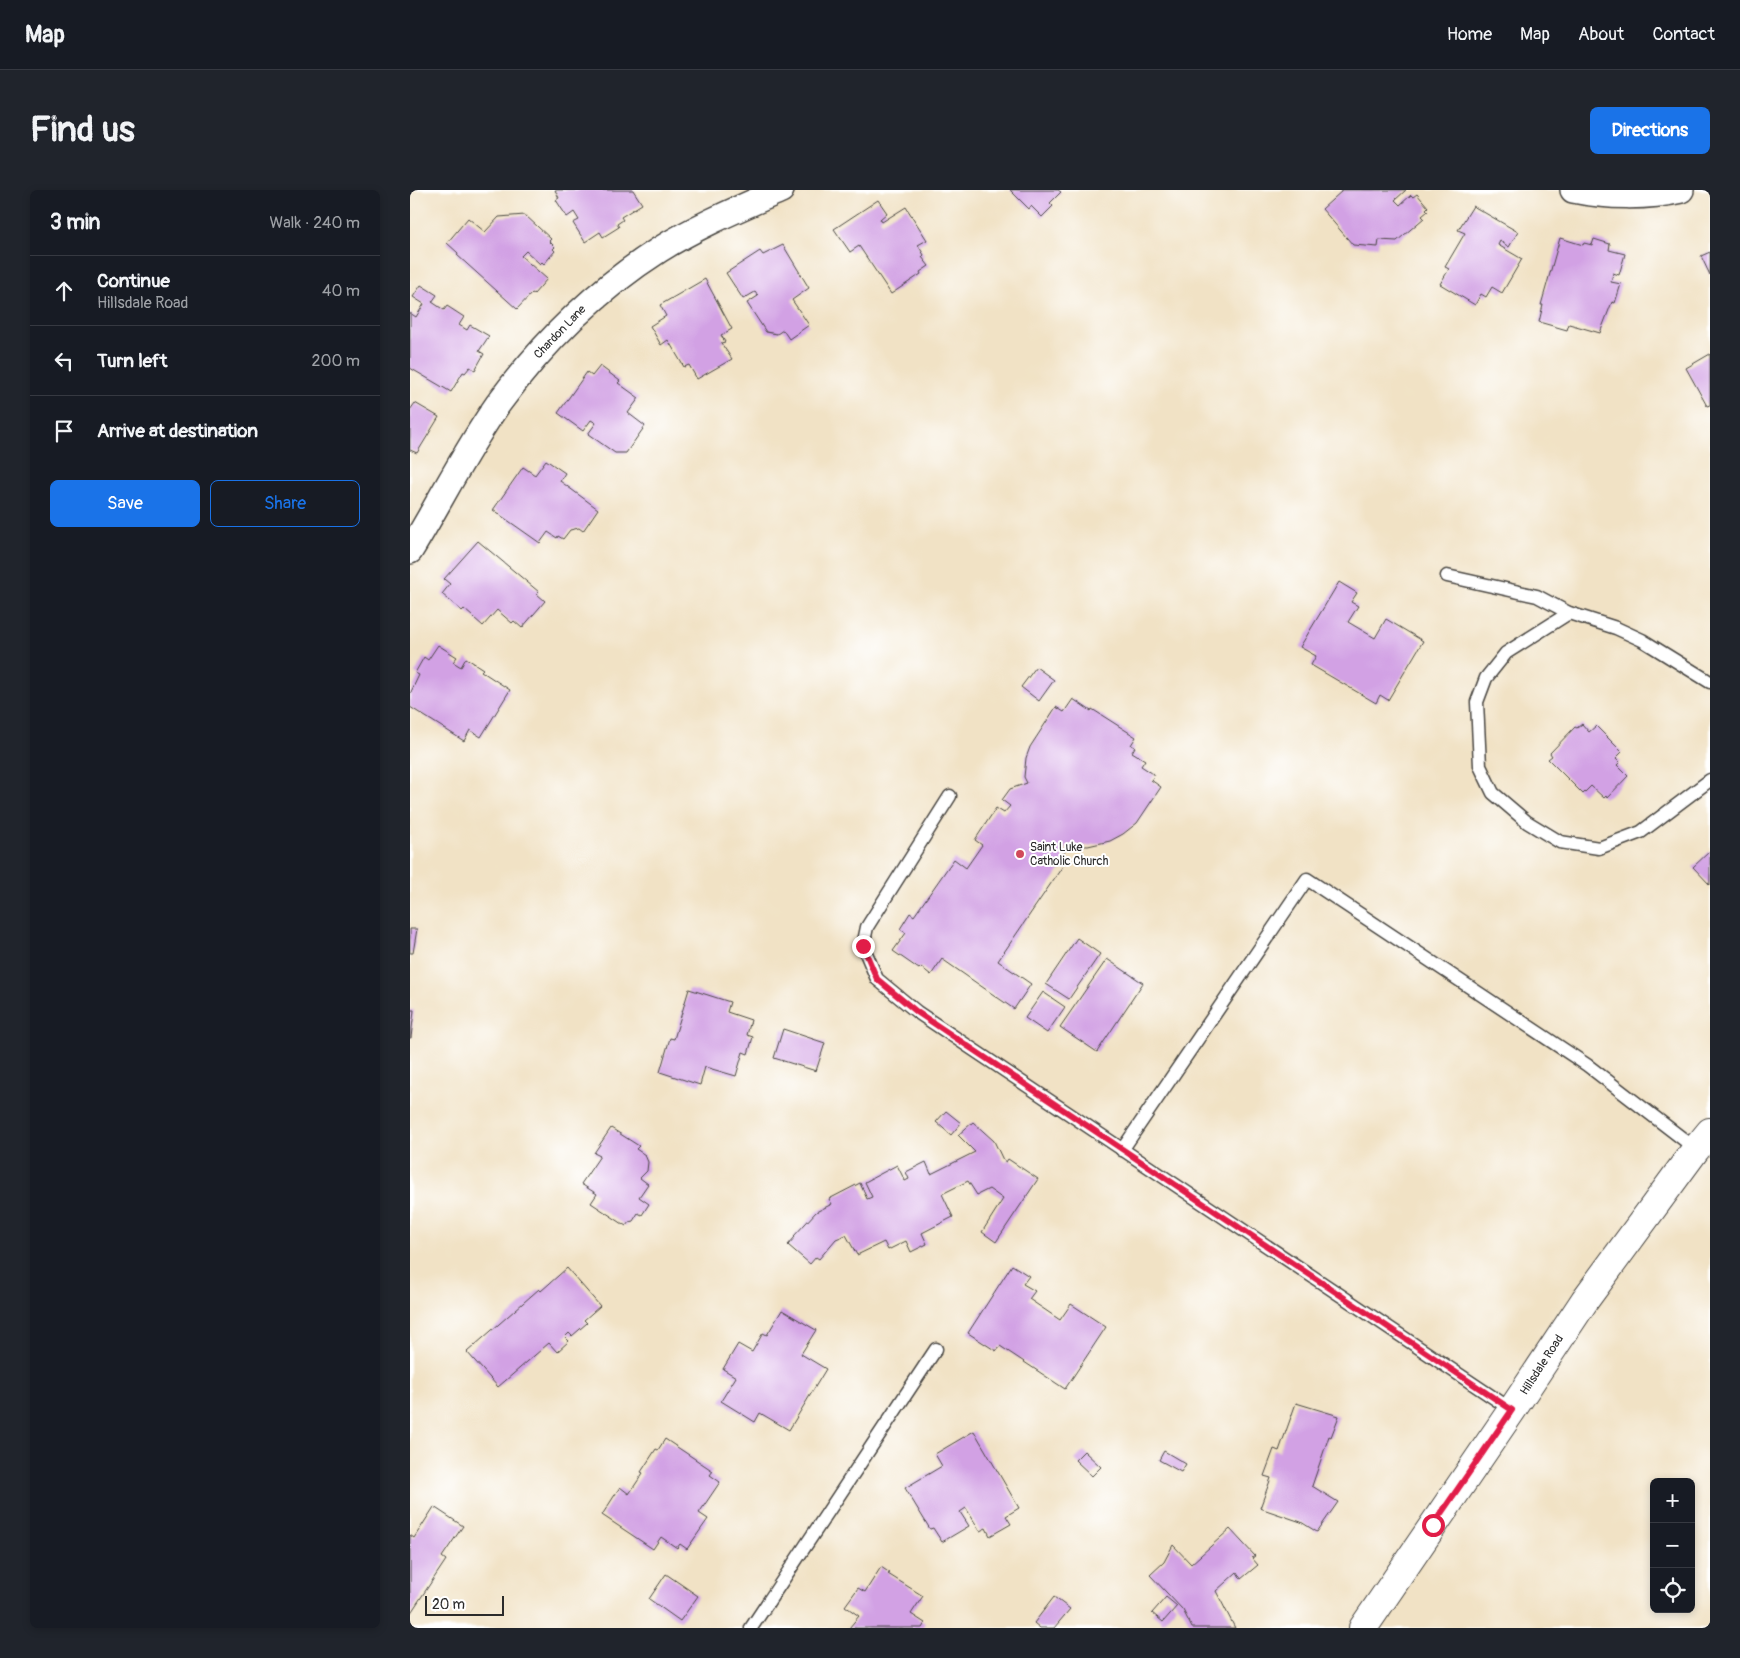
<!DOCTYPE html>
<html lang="en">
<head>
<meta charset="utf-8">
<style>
	body { margin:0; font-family:Pangolin,sans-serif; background:#20242c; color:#f1f3f6 }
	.controls { position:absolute; right:15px; bottom:15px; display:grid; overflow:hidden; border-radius:8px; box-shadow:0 2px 8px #0003 }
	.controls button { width:45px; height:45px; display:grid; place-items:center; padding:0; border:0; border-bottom:1px solid #363941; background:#171b24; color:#f1f3f6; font:25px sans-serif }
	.scale { position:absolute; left:15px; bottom:12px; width:79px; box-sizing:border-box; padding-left:5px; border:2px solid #2b2b2b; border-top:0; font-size:14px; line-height:18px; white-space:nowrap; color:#2b2b2b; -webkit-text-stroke:4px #fff; paint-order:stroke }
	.stop { position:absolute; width:15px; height:15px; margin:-11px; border:4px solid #e11d48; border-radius:50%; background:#fff }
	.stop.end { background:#e11d48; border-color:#fff; box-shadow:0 1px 5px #0008 }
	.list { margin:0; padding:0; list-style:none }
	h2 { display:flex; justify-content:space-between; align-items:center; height:65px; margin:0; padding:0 20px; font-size:21px }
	h2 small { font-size:16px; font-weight:400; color:#9ea1a6 }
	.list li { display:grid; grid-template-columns:32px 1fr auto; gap:15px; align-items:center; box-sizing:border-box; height:70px; padding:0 20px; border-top:1px solid #363941 }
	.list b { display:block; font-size:19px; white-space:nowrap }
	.list p { margin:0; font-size:16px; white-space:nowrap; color:#9ea1a6 }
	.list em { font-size:16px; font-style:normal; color:#9ea1a6 }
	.actions { display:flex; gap:10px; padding:15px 20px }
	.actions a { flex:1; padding:11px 0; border:1px solid #1a73e8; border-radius:8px; text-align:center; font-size:18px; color:#1a73e8 }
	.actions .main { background:#1a73e8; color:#fff }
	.icon { flex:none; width:28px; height:28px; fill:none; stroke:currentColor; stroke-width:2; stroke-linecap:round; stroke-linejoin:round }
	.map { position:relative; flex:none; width:1300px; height:1438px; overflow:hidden; border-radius:8px }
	header { display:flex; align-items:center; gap:30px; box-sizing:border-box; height:70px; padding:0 25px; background:#171b24; border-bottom:1px solid #363941 }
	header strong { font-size:24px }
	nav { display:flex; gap:28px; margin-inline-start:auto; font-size:18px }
	.intro { display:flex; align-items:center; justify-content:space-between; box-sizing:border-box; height:120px; padding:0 30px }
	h1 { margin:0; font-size:35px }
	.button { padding:12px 22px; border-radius:8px; background:#1a73e8; color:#fff; font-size:18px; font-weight:700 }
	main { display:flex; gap:30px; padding:0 30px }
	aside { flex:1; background:#171b24; border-radius:8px; box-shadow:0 2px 8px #0003 }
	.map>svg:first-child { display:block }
	.building { fill:#d2a1e4 }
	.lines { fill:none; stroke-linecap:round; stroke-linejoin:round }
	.lane-casing { stroke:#494642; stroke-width:15 }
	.street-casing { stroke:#494642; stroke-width:28 }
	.secondary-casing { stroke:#494642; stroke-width:30 }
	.lane { stroke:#fff; stroke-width:12 }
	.street { stroke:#fff; stroke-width:25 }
	.secondary { stroke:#fff; stroke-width:28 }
	.route { stroke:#e11d48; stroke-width:6 }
	.poi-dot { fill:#d1495b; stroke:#fff; stroke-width:2 }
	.labels { text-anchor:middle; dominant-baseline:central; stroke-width:4; stroke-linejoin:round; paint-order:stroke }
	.street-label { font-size:12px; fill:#2b2b2b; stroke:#fff }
	.poi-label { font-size:12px; fill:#2b2b2b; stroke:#fff; text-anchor:start }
</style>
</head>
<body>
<header>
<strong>Map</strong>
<nav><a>Home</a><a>Map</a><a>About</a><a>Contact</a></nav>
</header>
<div class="intro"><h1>Find us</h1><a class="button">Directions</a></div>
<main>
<aside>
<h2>3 min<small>Walk · 240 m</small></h2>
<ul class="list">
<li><svg class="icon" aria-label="ahead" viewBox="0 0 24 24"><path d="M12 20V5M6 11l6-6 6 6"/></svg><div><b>Continue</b><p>Hillsdale Road</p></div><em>40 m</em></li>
<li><svg class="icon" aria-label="left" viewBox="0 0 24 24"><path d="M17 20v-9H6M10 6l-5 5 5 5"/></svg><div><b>Turn left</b></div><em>200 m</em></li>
<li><svg class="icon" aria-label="arrive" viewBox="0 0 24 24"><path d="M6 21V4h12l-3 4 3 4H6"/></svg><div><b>Arrive at destination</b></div></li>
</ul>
<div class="actions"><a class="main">Save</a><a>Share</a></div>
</aside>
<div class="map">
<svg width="1300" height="1438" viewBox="0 0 1300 1438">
	<rect width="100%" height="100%" fill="#fff"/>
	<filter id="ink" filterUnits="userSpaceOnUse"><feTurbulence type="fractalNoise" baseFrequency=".02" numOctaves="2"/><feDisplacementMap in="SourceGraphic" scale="10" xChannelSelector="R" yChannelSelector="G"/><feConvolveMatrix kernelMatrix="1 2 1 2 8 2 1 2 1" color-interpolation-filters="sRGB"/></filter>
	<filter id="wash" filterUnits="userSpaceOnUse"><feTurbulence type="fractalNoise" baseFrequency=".0096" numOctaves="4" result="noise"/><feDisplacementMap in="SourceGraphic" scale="20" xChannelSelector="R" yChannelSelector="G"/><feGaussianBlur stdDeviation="1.12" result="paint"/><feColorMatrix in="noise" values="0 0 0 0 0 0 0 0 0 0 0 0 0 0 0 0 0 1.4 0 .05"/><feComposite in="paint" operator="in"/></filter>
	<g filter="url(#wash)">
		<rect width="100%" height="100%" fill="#f1e2c5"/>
		<g id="blocks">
			<g class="building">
				<path d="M145,0H223L232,14L211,27L213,30L207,34L209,37L193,47L190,42L175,52L163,33L169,30L164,22L157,27L146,10L149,8Z"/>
				<path d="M600,0H648L651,2L640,13L643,16L632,27L621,16L619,19Z"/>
				<path d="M933,0H996L985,10L990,15L1001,5L1003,7L1007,4L1018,17L1016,19L1018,21L1012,26L1014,28L987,51L969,50L968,57L943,55L912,19Z"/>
				<path d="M468,10L477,23L470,29L472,32L496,17L517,50L508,55L514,65L512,67L519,76L510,82L511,84L481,104L449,56L440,62L424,39Z"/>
				<path d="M1063,16L1108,42L1099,57L1090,51L1088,55L1112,69L1092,103L1082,97L1076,107L1071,104L1065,115L1030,94L1039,79L1035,77L1055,43L1048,40Z"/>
				<path d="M115,25L141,49L139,51L145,57L143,59L145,61L134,74L132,72L130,74L116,61L111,66L137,89L124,104L122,103L107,119L47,65L48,63L37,53L58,28L75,42L89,27Z"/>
				<path d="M1150,48L1173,55L1174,53L1182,55L1184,49L1200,54L1199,60L1215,64L1209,85L1203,83L1201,92L1211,94L1205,113L1202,112L1190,143L1159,134L1157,140L1129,132L1133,115H1131Z"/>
				<path d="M373,55L399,98L382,110L399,135L379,149L373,140L367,144L356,142L337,113L348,106L345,102L333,109L316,83L350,61L353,65Z"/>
				<path d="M1300,62V85L1291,66Z"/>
				<path d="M295,89L322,139L311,145L315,152L311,153L322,169L287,189L279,175L274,177L258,150L251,155L240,136L256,126L250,115Z"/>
				<path d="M11,95L27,105L22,112L34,120L37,116L54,127L49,135L57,140L60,135L79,146L69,161L74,164L65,180L60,177L55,183L53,182L41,202L0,178V123L6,127L14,114L3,107Z"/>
				<path d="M1300,164V215L1297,216L1276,178Z"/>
				<path d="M190,176L210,191L208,193L229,208L218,223L235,236L216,263H205L178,244L186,233L181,230L173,241L148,223L177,182L182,186Z"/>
				<path d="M5,213L29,227L7,263L0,260V220Z"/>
				<path d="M136,270L155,283L150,291L188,319L173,341L169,338L160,340L153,349L148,346L147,348L138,342L130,353L83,320L113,277L125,285Z"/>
				<path d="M68,351L129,402L127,404L135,411L112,438L104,431L102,433L87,420L73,436L54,419L52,421L32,404L40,394L34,389Z"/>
				<path d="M929,392L947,403L941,412L948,416L938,432L965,448L976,429L1013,451L978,510L970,505L966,513L901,475L906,466L890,457Z"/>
				<path d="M28,455L47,467L43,472L51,477L56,468L73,479L71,481L100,500L71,547L60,540L54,551L0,517V504L9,485L5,483L14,467L18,470Z"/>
				<path d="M626,477L644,490L629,511L611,497Z"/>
				<path d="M663,509L681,521L682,519L726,547L721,555L725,557L722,562L735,570L731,576L745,585L741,590L751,597L727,633L713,644L700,651L678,656L658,655L652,667L657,670L588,771L621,794L604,819L532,769L521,785L511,777L509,779L483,761L496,743L490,739L500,723L504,726L544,669L556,678L572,655L565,650L586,618L594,623L600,616L592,610L600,599L617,593L614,587L616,568L620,557L646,517L654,522Z"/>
				<path d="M1172,534L1179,542L1186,536L1212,562L1206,568L1210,572L1207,575L1218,586L1197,608L1196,606L1194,608L1181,596L1173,604L1138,569L1142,566L1140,563L1165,537L1167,538Z"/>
				<path d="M1300,661V695L1283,677Z"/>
				<path d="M0,739H7L3,763H0Z"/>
				<path d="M667,748L690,764L659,809L636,794Z"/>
				<path d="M697,769L733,793L687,862L650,837Z"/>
				<path d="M279,799L320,812L317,822L341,830L337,845L343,847L338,864L333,862L326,886L295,877L290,895L250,882L260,848L264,849Z"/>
				<path d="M633,802L655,817L637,843L615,828Z"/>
				<path d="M0,820H4L1,848H0Z"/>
				<path d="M373,839L415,853L406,881L364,868Z"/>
				<path d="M536,921L551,933L541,945L526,932Z"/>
				<path d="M563,932L584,951L593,970L596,972L598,969L628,989L586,1052L572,1042L593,1009L579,999L567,1005L558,991L532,1004L543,1027L512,1043L517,1054L501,1062L496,1051L478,1060L474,1052L447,1065L436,1045L426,1049L409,1069L406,1067L400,1074L378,1055L385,1047L384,1046L406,1022L422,1014L419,1009L450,993L457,1009L462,1007L455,992L487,975L495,991L499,989L496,982L516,972L521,984L565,962L548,945Z"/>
				<path d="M201,938L229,956L226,959L235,965L238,972L237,981L230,988L238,994L229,1007L239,1014L232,1025L228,1023L223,1031L219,1032L216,1036L181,1013L187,1004L171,994L190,966L184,963Z"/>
				<path d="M602,1075L619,1086L613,1094L625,1101L619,1109L650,1130L661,1114L696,1137L655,1199L590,1156L586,1161L558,1143Z"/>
				<path d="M157,1078L190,1116L174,1130L177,1133L162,1146L159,1143L155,1147L159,1151L147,1162L139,1153L88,1197L57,1162L129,1099L131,1101Z"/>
				<path d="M372,1120L406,1140L391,1164L416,1179L379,1240L350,1223L345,1232L311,1211L326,1187L313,1179L328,1154L342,1162L353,1143L357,1145Z"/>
				<path d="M886,1213L929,1226L921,1247L919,1246L902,1296L928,1312L907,1342L891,1332L850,1318L861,1288L854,1286L864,1259L869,1261Z"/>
				<path d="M564,1241L609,1318L596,1326L601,1334L580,1346L576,1338L570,1341L556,1318L550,1322L559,1336L532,1352L523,1338L520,1339L495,1298L532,1276L525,1264Z"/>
				<path d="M255,1249L303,1281L300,1285L310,1292L289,1323L298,1329L277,1359L270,1354L267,1358L251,1347L243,1359L192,1325L210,1297L219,1304L233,1283L231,1282L246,1259L248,1260Z"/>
				<path d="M674,1261L691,1277L682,1286L665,1270Z"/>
				<path d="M754,1261L776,1274L771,1282L749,1270Z"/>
				<path d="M24,1317L53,1336L32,1367L36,1370L0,1424V1345L4,1348Z"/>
				<path d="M820,1339L845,1366L842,1368L848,1375L831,1389L827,1382L806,1401L825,1438H782L773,1420L740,1385L754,1372L763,1355L781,1374Z"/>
				<path d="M471,1377L480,1383L478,1384L513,1406L501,1424L515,1433L512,1438H439L449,1426L435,1416L448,1398L455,1402Z"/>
				<path d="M256,1384L288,1406L270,1431L239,1409Z"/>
				<path d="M644,1407L660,1419L644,1438H630L624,1433Z"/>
				<path d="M756,1407L767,1416L753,1432L742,1423Z"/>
			</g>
		</g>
	</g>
	<g filter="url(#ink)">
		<use href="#blocks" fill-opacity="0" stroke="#494642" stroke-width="1"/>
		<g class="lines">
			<g class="lane-casing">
				<g id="lane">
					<path d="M1037,386L1127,406L1159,423L1206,438L1232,450L1300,492"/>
					<path d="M1159,423L1096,463L1076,488L1067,512L1070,576L1083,603L1117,632L1150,652L1189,658L1231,642L1300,590"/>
					<path d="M540,606L457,737L453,756L467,789L507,822L1102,1220"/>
					<path d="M712,960L897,689L1177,875L1286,959"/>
					<path d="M341,1438L526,1159"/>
				</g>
			</g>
			<g class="street-casing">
				<g id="street">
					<path d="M1163,0C1197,7 1237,8 1271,0"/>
					<path d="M0,361C30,312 55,261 88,214C132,154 185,101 249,60C287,36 330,18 371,0"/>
				</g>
			</g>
			<g class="secondary-casing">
				<path id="secondary" d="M953,1438L1102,1220L1175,1110L1286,959L1300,942"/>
			</g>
			<use href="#lane" class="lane"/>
			<use href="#street" class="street"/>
			<use href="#secondary" class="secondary"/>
		</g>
	</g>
	<g class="lines" filter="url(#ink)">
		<path class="route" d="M453,756L467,789L507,822L1102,1220L1023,1335"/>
	</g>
	<circle class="poi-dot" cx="610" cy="664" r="5"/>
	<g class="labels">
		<g class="street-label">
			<text transform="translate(150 142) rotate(-46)">Chardon Lane</text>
			<text transform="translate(1132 1175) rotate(-57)">Hillsdale Road</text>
		</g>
		<g class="poi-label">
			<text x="620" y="657">Saint Luke<tspan x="620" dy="14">Catholic Church</tspan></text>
		</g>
	</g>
</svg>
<div class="controls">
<button>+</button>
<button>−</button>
<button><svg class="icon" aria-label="locate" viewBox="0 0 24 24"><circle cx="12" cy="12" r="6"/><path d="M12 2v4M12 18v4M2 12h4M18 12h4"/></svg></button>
</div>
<div class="scale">20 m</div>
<div class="stop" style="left:1023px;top:1335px"></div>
<div class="stop end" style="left:453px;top:756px"></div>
</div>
</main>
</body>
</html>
